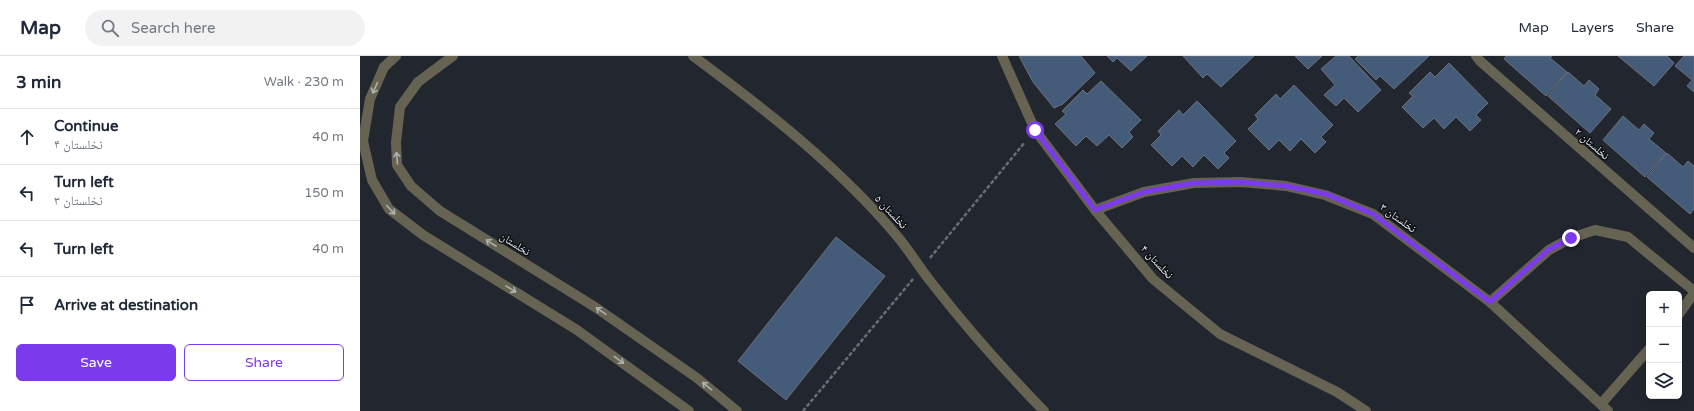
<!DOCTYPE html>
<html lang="en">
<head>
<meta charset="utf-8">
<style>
	body { margin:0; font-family:"Varela Round","Noto Naskh Arabic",sans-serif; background:#f2f2f3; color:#1f2937 }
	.controls { position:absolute; right:12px; bottom:12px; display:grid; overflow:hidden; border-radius:6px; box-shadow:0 2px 10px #0003 }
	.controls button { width:36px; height:36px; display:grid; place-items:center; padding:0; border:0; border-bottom:1px solid #e0e1e3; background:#fff; color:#1f2937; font:20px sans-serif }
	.stop { position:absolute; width:12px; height:12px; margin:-9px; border:3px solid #7c3aed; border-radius:50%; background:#fff }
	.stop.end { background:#7c3aed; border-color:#fff; box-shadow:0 1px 4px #0008 }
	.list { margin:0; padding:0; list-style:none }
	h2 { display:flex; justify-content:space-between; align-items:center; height:52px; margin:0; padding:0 16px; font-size:17px }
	h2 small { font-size:13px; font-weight:400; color:#747a83 }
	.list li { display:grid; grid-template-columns:26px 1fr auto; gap:12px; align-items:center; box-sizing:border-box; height:56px; padding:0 16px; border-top:1px solid #e0e1e3 }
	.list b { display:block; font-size:15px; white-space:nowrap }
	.list p { margin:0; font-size:13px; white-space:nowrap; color:#747a83 }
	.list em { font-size:13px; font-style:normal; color:#747a83 }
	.actions { display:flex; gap:8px; padding:12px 16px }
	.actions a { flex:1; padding:9px 0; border:1px solid #7c3aed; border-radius:6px; text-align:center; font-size:14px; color:#7c3aed }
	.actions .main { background:#7c3aed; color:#fff }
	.icon { flex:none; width:22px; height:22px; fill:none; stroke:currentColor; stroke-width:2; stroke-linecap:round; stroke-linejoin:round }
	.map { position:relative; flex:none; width:1334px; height:355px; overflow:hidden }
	header { display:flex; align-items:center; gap:24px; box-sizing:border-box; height:56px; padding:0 20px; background:#fff; border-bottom:1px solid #e0e1e3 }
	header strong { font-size:19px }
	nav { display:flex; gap:22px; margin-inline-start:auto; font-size:14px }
	.search { width:280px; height:36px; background:#f2f2f3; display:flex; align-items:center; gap:10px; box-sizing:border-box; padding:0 14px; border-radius:22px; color:#747a83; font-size:15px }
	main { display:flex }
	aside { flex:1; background:#fff }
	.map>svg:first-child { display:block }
	.building { fill:#455b7a; stroke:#6b717a }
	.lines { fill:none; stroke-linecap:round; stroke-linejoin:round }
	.path { stroke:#696d74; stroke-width:2.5; stroke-dasharray:4 2; stroke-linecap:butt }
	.minor { stroke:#666353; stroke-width:10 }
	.oneway { stroke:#b0b1ad }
	.route { stroke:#7c3aed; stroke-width:5 }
	.labels { text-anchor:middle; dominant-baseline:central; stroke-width:3; stroke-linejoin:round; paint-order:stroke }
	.street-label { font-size:11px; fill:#edf1f6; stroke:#0d1013 }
</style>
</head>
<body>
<header>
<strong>Map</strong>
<div class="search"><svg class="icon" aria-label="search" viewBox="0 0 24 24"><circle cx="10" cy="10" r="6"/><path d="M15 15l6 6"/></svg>Search here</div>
<nav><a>Map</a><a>Layers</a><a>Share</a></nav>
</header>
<main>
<aside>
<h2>3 min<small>Walk · 230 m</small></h2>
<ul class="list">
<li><svg class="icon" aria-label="ahead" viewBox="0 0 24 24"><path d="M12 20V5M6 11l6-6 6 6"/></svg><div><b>Continue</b><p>نخلستان ۴</p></div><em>40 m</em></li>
<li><svg class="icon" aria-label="left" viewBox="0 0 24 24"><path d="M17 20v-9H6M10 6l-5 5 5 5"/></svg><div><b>Turn left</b><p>نخلستان ۳</p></div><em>150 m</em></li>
<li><svg class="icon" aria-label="left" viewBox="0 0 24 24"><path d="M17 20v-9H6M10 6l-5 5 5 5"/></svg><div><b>Turn left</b></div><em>40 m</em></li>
<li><svg class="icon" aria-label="arrive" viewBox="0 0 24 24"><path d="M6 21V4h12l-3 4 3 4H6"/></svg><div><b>Arrive at destination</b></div></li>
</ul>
<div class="actions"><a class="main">Save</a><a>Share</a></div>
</aside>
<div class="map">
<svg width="1334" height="355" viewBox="0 0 1334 355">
	<rect width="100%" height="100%" fill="#22272f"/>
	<g class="building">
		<path d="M659,0H721L735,17L703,48L694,52L673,26Z"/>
		<path d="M747,0H787L771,15L757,2L753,6Z"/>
		<path d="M823,0H894L861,31L847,18L843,22Z"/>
		<path d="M935,0H962L948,13Z"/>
		<path d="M976,0H989L1021,34L998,56L984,42L976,50L964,39L975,29L961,13Z"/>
		<path d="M998,0H1069L1034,33L1020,20L1016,24L995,3Z"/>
		<path d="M1146,0H1192L1190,2L1207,16L1186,40L1144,3Z"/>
		<path d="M1258,0H1307L1314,7L1294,30Z"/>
		<path d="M1324,0H1334V36L1327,30L1332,24L1315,10Z"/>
		<path d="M1089,7L1128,47L1116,59L1121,64L1110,75L1096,61L1084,73L1074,62L1063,72L1042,51L1053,40L1049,37L1070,16L1075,21Z"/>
		<path d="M1208,16L1224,30L1229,24L1239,33L1235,39L1251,53L1230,77L1188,40Z"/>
		<path d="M741,25L781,64L769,76L773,81L762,92L749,79L737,90L726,80L716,90L695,68L706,58L702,55L723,34L727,38Z"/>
		<path d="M934,29L973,69L961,81L966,86L955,97L941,83L930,95L919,84L909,94L888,73L898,63L895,59L916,38L920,43Z"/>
		<path d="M837,45L876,85L864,97L869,102L858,113L844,99L833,111L822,100L812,110L791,89L801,79L798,75L819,54L823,59Z"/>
		<path d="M1263,60L1279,74L1284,68L1294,77L1289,83L1306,97L1285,121L1243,84Z"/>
		<path d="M1307,97L1323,111L1328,105L1334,110V153L1330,158L1287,121Z"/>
		<path d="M476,181L525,220L426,344L378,305Z"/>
	</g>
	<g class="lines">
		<g class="path">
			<path d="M570,202L665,86"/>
			<path d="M443,355L553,223"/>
		</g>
		<g class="minor">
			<path d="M36,0L24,11L10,43L3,85L12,124L29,153L63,179L217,274L329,355"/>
			<path d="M93,0L58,26L40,51L36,86L37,109L51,130L80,155L235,251L337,322L377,355"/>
			<path d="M333,0C406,54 478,110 537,180C549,194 559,211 571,226C606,271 644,314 684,355"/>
			<path d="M642,0L675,74L735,154L793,223L860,278L977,336L1006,355"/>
			<path d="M1116,0L1120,5L1334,192"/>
			<path d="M735,154L784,136L834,127L881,126L926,130L965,139L1013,158L1130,246L1248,355"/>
			<path d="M1130,246L1189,194L1211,182L1235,174L1268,181L1334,235"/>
			<path d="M1319,258L1334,237"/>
			<path d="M1241,348L1289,293"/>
		</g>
	</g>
	<defs><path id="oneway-shaft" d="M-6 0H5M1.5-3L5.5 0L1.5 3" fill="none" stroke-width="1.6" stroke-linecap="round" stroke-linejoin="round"/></defs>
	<g class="oneway">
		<use href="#oneway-shaft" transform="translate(15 32) rotate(114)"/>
		<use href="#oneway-shaft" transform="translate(37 102) rotate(-95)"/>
		<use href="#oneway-shaft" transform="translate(31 154) rotate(46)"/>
		<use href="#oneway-shaft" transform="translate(131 187) rotate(-148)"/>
		<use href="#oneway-shaft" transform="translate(151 233) rotate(32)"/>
		<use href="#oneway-shaft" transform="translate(241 255) rotate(-145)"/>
		<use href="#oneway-shaft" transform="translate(259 304) rotate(36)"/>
		<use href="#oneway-shaft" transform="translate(347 330) rotate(-141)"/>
	</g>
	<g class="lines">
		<path class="route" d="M675,74L735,154L784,136L834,127L881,126L926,130L966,138L1013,158L1130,246L1188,194L1211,182"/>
	</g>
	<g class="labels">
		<g class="street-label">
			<text transform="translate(1232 88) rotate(41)">نخلستان ۲</text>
			<text transform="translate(531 156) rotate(47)">نخلستان ۵</text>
			<text transform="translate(1038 162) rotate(36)">نخلستان ۳</text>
			<text transform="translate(155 188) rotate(32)">نخلستان</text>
			<text transform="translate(797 206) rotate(47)">نخلستان ۴</text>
		</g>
	</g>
</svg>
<div class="controls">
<button>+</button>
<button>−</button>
<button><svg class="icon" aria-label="layers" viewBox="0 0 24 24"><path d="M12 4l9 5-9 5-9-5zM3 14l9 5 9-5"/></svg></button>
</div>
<div class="stop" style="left:675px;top:74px"></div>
<div class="stop end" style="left:1211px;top:182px"></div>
</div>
</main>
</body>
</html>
